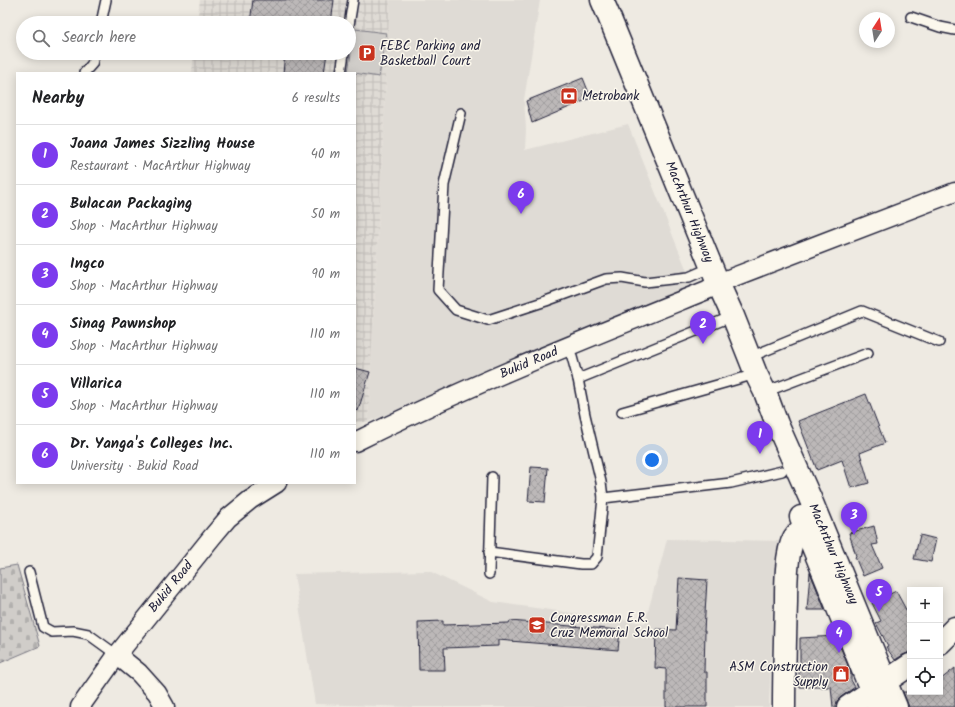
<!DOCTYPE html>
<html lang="en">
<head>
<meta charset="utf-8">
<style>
	body { margin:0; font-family:Kalam,sans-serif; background:#f2f2f2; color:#202124 }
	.controls { position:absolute; right:12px; bottom:12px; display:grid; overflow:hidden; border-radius:0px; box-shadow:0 2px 10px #0003 }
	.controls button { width:36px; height:36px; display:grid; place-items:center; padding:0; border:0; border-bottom:1px solid #e0e0e0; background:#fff; color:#202124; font:20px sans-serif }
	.compass { position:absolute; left:859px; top:12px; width:36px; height:36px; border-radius:50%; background:#fff; box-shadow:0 2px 10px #0003; rotate:12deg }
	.you { position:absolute; left:652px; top:460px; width:14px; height:14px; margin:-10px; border:3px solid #fff; border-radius:50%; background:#1a73e8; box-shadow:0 0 0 6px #1a73e833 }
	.badge { display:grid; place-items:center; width:26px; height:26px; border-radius:50%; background:#7c3aed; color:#fff; font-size:13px; font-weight:700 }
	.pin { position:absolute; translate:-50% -33px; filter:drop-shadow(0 1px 2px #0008) }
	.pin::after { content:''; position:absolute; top:21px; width:14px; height:12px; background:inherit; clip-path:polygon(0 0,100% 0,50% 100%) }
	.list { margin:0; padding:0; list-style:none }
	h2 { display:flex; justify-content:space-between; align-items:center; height:52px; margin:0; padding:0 16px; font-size:17px }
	h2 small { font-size:13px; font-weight:400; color:#757577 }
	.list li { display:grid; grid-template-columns:26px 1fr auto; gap:12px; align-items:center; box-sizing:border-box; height:60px; padding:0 16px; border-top:1px solid #e0e0e0 }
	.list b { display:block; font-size:15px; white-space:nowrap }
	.list p { margin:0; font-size:13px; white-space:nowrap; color:#757577 }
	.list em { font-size:13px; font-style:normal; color:#757577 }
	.icon { flex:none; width:22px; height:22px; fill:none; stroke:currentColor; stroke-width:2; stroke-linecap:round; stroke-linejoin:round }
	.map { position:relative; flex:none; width:955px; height:707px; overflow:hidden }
	.search { position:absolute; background:#fff; box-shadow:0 2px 10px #0003; left:16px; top:16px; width:340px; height:44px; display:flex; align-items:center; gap:10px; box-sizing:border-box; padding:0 14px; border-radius:22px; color:#757577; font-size:15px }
	.panel { position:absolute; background:#fff; box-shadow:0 2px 10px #0003; left:16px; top:72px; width:340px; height:412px; border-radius:0px }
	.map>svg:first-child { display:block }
	.built { fill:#dfdbd5 }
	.industrial { fill:url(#industrial-grid) }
	.cemetery { fill:url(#cemetery-stones); stroke:#797882 }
	.park { fill:#d0cdc9; stroke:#797882 }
	.building { fill:url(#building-cross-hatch); stroke:#22223b }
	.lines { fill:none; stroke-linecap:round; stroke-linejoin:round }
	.service-casing { stroke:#22223b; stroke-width:12 }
	.minor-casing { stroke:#22223b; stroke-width:21 }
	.secondary-casing { stroke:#22223b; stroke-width:25 }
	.trunk-casing { stroke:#22223b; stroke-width:25 }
	.service { stroke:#fbf7ec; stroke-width:9 }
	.minor { stroke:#fbf7ec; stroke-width:18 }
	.secondary { stroke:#fbf7ec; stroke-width:22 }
	.trunk { stroke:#fbf7ec; stroke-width:22 }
	.labels { text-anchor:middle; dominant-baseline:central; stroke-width:3; stroke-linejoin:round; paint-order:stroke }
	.poi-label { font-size:13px; fill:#22223b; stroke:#fbf7ec; text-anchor:start }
	.street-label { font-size:13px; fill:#22223b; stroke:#fbf7ec }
</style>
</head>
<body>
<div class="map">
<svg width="955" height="707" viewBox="0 0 955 707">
	<defs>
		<pattern id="industrial-grid" width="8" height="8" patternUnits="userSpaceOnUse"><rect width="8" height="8" fill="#dfdbd5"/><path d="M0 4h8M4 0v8" fill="none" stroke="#bfbcb8"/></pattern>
		<pattern id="cemetery-stones" width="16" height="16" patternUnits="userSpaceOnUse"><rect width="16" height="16" fill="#d0cdc9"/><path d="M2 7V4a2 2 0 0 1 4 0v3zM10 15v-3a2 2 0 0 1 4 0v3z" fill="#b2b0ae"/></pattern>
		<pattern id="building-cross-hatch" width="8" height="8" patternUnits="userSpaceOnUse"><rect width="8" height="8" fill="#bcb8b8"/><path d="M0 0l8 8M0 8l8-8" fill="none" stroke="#a19e9f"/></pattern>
	</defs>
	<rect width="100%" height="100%" fill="#eeeae2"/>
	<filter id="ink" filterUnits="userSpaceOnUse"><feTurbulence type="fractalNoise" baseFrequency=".025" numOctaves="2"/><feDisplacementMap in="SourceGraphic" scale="8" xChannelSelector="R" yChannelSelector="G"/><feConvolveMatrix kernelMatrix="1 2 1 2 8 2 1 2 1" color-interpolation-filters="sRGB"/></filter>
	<g filter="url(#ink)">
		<g class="built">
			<path d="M390,0H540L524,100L526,129L525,150L628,124L695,291L368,422Z"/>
			<path d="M667,539L780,541L773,607L769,707H411L315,704L294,574L429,571L493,602L645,623Z"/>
		</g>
		<path class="industrial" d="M200,0H390L368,422H355V73H192L194,53H349V23H197Z"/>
		<path class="cemetery" d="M17,565L40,646L0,663V568Z"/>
		<path class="park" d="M355,29L386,33L379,77L348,72Z"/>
		<g class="building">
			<path d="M253,0H334L331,23H250Z"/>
			<path d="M285,53H327L324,73H283Z"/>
			<path d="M583,78L591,98L532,123L526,101Z"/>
			<path d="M355,368L370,372L358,411L355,410Z"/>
			<path d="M866,394L885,443L860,453L869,483L851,488L842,460L817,470L798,421Z"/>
			<path d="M531,467L548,468L545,502L528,501Z"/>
			<path d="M874,526L878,544L872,545L882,568L863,576L855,557L856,556L849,533Z"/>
			<path d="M920,535L936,539L931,562L914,559Z"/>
			<path d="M810,572L825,610H807Z"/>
			<path d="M679,578L707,580L704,631H705L704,672H707V707H666V669L655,668L656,629L676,630Z"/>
			<path d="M896,591L910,617V652L903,655L895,660L886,647L888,646L876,623L881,621L872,603Z"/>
			<path d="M443,621V625L509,623L510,621L620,630L618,650L498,640V646L444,648L445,670H419L418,622Z"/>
			<path d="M836,636L851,673V680L855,687L841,697L837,701L836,707H833L831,687H799V663H800V638Z"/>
			<path d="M955,668V707H909L903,692H940V680Z"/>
		</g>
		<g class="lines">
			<g class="service-casing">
				<g id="service">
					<path d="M911,17L940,27L955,30"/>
					<path d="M101,23L106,0"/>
					<path d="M349,25L353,0"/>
					<path d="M84,73L92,64L95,53"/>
					<path d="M341,73L344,53"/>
					<path d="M461,113L444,185L438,290L456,310L488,320L546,301L606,279L622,278L645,282L689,277L712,267"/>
					<path d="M750,357L862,311L939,342"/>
					<path d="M578,379L733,316"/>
					<path d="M765,392L868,353"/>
					<path d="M622,412L756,374"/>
					<path d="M603,498L731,483L782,471"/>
					<path d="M489,552L581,564H591L597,557L603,498L601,482L585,415L578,379L569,346"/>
					<path d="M29,572L43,627L52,632L73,631L88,634L117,655"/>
					<path d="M489,574L492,477"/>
				</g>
			</g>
			<g class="minor-casing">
				<g id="minor">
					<path d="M355,442C469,385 588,338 707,290L718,283L955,192"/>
					<path d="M117,655L139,673L157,693L165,707"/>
					<path d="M80,707L117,655L212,537L228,518L250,500L277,483"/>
				</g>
			</g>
			<g class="secondary-casing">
				<g id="secondary">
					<path d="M940,643L955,628"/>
					<path d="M784,707C784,672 785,637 786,602C786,585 786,552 794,538C800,528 809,525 819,522"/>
					<path d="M848,707L910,665"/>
				</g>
			</g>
			<g class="trunk-casing">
				<g id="trunk">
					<path d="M602,0L608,14L718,283L733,316L756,374L765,392L777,424L810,498L896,707"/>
					<path d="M801,517L878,707"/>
				</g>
			</g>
			<use href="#service" class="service"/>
			<use href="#minor" class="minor"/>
			<use href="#secondary" class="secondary"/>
			<use href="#trunk" class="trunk"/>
		</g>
	</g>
	<defs>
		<g id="parking-square" transform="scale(0.9)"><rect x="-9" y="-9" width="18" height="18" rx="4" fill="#c8321e" stroke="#fbf7ec"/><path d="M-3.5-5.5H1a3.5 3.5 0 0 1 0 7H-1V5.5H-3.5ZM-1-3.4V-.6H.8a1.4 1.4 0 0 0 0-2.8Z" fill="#fff"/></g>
		<g id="bank-square" transform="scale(0.9)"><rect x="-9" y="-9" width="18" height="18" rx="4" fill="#c8321e" stroke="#fbf7ec"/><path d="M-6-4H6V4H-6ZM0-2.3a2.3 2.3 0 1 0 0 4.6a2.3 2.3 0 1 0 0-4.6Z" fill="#fff"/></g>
		<g id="school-square" transform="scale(0.9)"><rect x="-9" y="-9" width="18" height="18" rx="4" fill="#c8321e" stroke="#fbf7ec"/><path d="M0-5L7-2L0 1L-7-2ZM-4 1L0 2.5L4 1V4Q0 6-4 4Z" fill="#fff"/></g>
		<g id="shop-square" transform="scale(0.9)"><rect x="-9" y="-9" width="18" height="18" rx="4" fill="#c8321e" stroke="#fbf7ec"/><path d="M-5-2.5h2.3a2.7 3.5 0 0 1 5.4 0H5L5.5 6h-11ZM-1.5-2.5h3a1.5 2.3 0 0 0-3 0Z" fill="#fff"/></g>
	</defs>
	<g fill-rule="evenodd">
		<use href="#parking-square" x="367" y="53"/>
		<use href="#bank-square" x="569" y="96"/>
		<use href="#school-square" x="537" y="625"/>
		<use href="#shop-square" x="841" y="674"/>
	</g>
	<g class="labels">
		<g class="poi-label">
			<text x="380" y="46">FEBC Parking and<tspan x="380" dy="15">Basketball Court</tspan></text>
			<text x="582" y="96">Metrobank</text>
			<text x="550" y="618">Congressman E.R.<tspan x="550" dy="15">Cruz Memorial School</tspan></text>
			<text x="828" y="667" text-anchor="end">ASM Construction<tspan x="828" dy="15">Supply</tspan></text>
		</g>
		<g class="street-label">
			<text transform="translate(689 212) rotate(68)">MacArthur Highway</text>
			<text transform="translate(529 363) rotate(-23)">Bukid Road</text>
			<text transform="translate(833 554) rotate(67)">MacArthur Highway</text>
			<text transform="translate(171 587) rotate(-51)">Bukid Road</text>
		</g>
	</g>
</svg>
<div class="controls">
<button>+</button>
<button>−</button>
<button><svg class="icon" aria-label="locate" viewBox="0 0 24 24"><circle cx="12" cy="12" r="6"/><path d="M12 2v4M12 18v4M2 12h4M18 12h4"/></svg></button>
</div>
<svg class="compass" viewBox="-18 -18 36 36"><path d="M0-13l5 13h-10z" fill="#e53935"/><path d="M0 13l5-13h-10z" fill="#757577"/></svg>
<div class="you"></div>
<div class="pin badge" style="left:760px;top:454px">1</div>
<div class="pin badge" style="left:703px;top:344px">2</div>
<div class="pin badge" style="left:854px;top:535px">3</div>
<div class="pin badge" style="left:839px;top:653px">4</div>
<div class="pin badge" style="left:879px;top:612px">5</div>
<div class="pin badge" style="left:521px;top:214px">6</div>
<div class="search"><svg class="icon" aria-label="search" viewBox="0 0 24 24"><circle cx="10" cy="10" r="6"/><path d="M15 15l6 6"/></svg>Search here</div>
<section class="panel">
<h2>Nearby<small>6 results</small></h2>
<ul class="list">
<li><span class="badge">1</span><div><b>Joana James Sizzling House</b><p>Restaurant · MacArthur Highway</p></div><em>40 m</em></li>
<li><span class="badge">2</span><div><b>Bulacan Packaging</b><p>Shop · MacArthur Highway</p></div><em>50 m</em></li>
<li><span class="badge">3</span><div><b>Ingco</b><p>Shop · MacArthur Highway</p></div><em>90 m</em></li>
<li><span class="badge">4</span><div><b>Sinag Pawnshop</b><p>Shop · MacArthur Highway</p></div><em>110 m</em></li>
<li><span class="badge">5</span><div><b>Villarica</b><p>Shop · MacArthur Highway</p></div><em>110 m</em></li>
<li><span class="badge">6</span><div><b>Dr. Yanga's Colleges Inc.</b><p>University · Bukid Road</p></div><em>110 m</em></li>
</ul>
</section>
</div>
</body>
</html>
